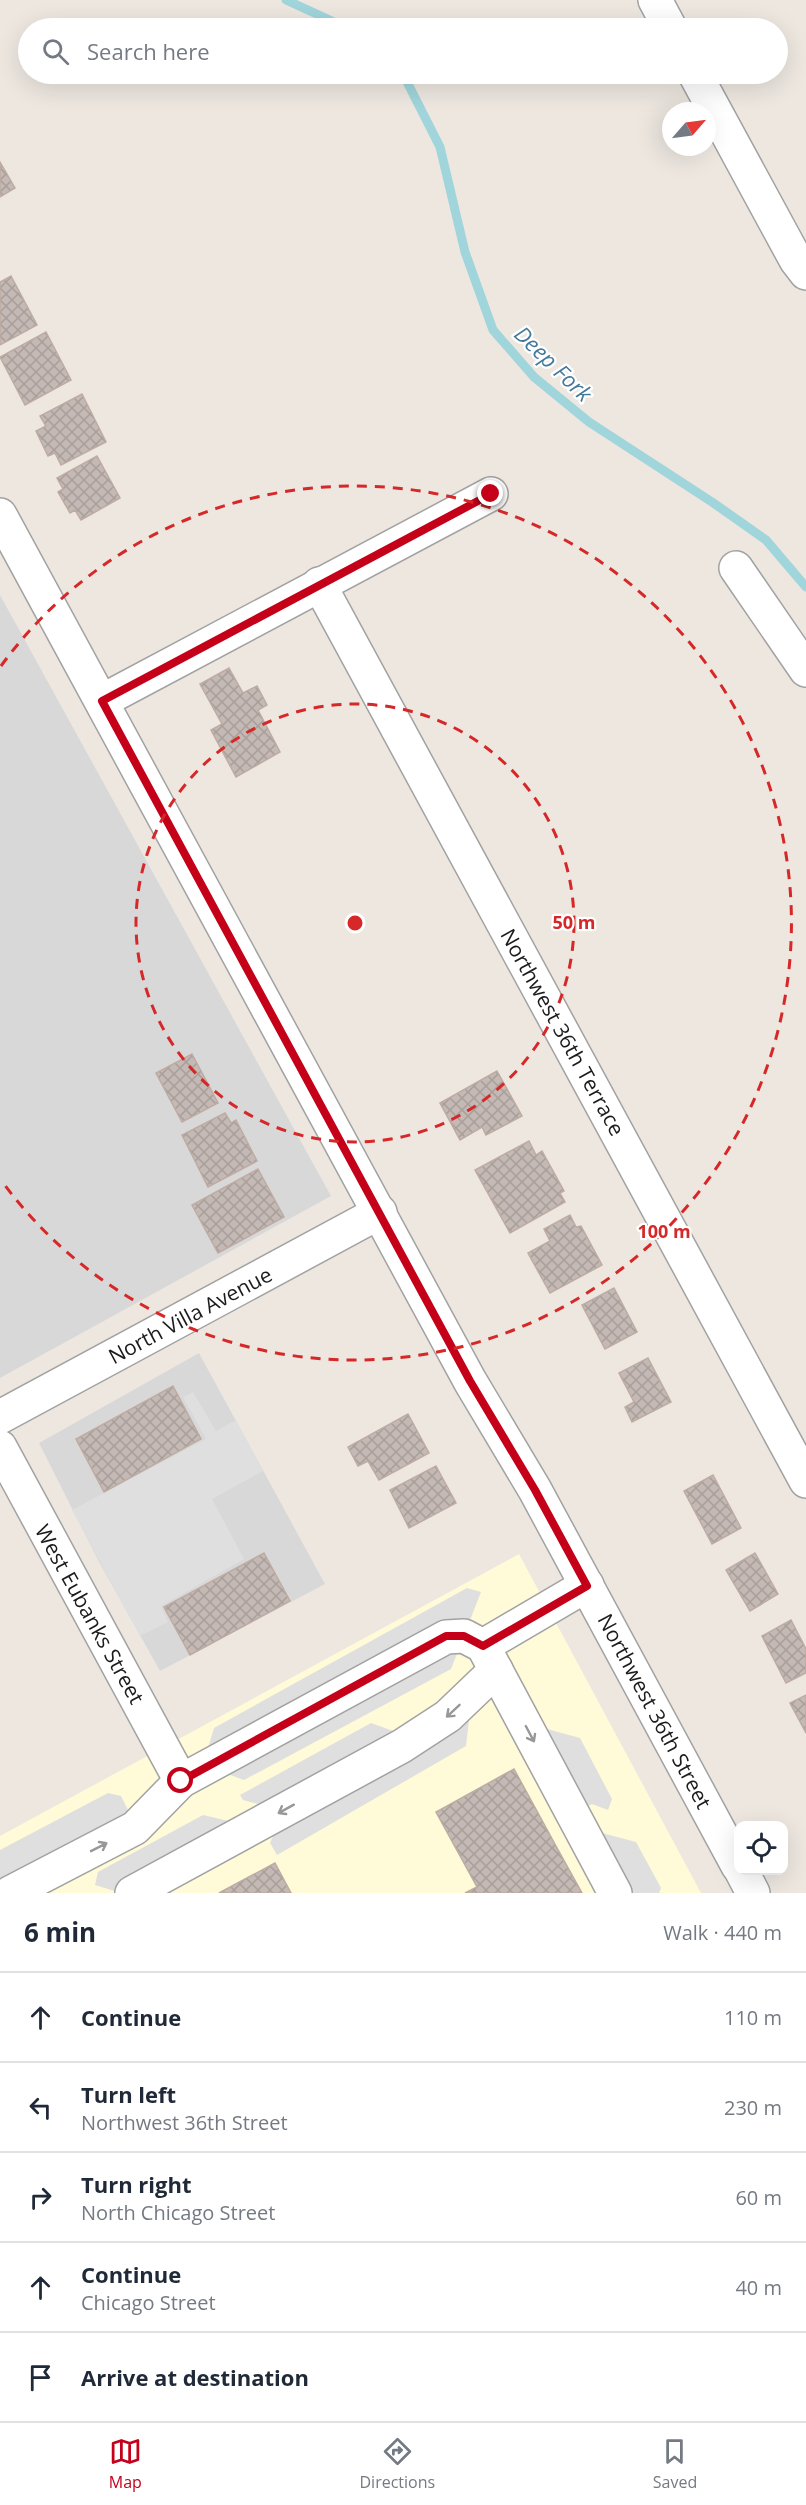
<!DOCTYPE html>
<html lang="en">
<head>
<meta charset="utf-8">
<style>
	body { margin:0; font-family:"Open Sans",sans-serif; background:#f2f2f3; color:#1f2937 }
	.controls { position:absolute; right:18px; bottom:18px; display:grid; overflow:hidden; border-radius:12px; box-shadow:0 6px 24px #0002 }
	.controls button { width:54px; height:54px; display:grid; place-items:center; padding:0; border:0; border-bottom:2px solid #e0e1e3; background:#fff; color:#1f2937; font:30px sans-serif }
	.compass { position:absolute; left:662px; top:102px; width:54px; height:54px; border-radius:50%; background:#fff; box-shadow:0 6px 24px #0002; rotate:62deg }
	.stop { position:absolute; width:18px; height:18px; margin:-14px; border:4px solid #c50119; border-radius:50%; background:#fff }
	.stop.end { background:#c50119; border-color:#fff; box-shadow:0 2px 6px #0008 }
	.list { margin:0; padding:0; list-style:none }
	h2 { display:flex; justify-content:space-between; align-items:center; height:78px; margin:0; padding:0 24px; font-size:26px }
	h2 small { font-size:20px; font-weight:400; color:#747a83 }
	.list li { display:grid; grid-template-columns:39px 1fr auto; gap:18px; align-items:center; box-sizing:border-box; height:90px; padding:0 24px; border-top:2px solid #e0e1e3 }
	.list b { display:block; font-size:22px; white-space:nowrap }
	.list p { margin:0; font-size:20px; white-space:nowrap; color:#747a83 }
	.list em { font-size:20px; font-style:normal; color:#747a83 }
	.icon { flex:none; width:33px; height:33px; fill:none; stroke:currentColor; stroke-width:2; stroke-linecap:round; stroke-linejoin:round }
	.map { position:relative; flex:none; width:806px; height:1893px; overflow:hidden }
	.search { position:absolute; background:#fff; box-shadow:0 6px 24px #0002; left:18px; right:18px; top:18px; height:66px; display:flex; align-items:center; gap:15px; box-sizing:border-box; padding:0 21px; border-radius:33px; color:#747a83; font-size:22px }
	.sheet { height:528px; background:#fff }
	nav { display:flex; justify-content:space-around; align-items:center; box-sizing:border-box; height:84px; border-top:2px solid #e0e1e3; background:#fff; font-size:16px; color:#747a83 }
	nav a { display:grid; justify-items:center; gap:3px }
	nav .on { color:#c50119 }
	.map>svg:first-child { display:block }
	.residential { fill:#d9d8d8 }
	.education { fill:#fffad7 }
	.parking { fill:#dfdfdf }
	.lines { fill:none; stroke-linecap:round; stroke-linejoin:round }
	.stream { stroke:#a0d5db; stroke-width:9 }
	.building { fill:url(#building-cross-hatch); stroke:#beaca3; stroke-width:1.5 }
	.minor-casing { stroke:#a2a2a2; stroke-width:36 }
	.minor { stroke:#fff; stroke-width:33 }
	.oneway { stroke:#989898 }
	.route { stroke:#c50119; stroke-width:8 }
	.ring { fill:none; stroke:#d62828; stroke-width:3; stroke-dasharray:10 8 }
	.labels { text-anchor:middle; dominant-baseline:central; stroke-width:4.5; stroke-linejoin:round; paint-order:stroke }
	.street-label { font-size:21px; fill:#1b1b1b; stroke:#fff }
	.water-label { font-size:22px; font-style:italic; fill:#43799a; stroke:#fff }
	.centre { fill:#d62828; stroke:#fff; stroke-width:3 }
	.ring-label { font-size:18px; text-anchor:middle; font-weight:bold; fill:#d62828; stroke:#fff; stroke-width:4.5; stroke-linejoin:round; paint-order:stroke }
</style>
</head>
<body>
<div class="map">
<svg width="806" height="1893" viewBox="0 0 806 1893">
	<defs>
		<pattern id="building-cross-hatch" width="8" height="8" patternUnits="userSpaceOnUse" patternTransform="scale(1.5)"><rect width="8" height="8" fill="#c4b9b4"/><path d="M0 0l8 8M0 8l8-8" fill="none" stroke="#a89e9a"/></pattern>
	</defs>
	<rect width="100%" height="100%" fill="#ede7e0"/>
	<g class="residential">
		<path d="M0,595L331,1196L0,1378Z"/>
		<path d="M199,1353L325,1584L160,1671L98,1560L39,1443Z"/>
	</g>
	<path class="education" d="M519,1554L701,1893H0V1836Z"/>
	<g class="parking">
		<path d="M193,1392L216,1431L236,1420L263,1471L212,1499L244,1559L161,1606L168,1622L140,1636L72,1510L206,1439L183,1397Z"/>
		<path d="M467,1588L481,1592L451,1669L244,1780L222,1772L208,1748L214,1728Z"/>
		<path d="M470,1711L466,1746L277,1855L270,1843L277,1827L266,1806L243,1800L240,1795L371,1723L399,1733Z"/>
		<path d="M536,1726L580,1738L612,1799L608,1810L592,1804L562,1820Z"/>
		<path d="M108,1793L121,1796L141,1836L0,1893V1850Z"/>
		<path d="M203,1815L237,1823L175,1880L171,1893H121L95,1885L98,1872Z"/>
		<path d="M602,1833L636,1842L661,1888L659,1893H602L577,1848Z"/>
	</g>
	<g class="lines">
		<g class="stream">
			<path d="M286,0L347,28"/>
			<path d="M403,74L440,147L465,252L493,330L534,377L589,422L712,502L766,540L806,587"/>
		</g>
	</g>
	<g class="building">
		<path d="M0,162L15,188L0,197Z"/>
		<path d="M11,276L37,325L0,345V282Z"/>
		<path d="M46,332L71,380L25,405L0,357Z"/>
		<path d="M82,394L106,442L61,465L55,453L48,456L36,431L46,426L40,416Z"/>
		<path d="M97,456L120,498L81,520L75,510L70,513L58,492L63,489L57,478Z"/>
		<path d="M229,668L243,693L257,686L267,705L258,710L280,752L236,777L211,730L222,724L200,684Z"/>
		<path d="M192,1054L218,1103L182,1122L156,1073Z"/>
		<path d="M497,1071L522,1116L486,1135L482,1127L460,1140L440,1103Z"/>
		<path d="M225,1113L231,1123L236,1120L257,1161L208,1187L182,1135Z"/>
		<path d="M529,1141L536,1155L542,1151L564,1191L560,1193L565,1202L510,1233L475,1170Z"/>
		<path d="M258,1169L284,1217L218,1253L192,1205Z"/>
		<path d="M570,1215L576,1227L581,1226L602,1265L550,1293L528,1253L550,1241L544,1229Z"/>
		<path d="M614,1288L637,1332L605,1349L582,1305Z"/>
		<path d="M648,1358L671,1402L632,1422L625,1407L634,1402L619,1373Z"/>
		<path d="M173,1386L201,1439L104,1492L76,1439Z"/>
		<path d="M408,1414L429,1453L379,1480L368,1461L358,1466L348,1447Z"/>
		<path d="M436,1466L456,1503L409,1528L390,1490Z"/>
		<path d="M713,1475L741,1528L712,1544L684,1491Z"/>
		<path d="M264,1553L290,1601L190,1655L164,1607Z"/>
		<path d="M755,1553L778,1594L750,1611L726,1570Z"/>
		<path d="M791,1620L806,1649V1673L786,1683L762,1636Z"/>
		<path d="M806,1695V1733L790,1703Z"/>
		<path d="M514,1769L556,1846L582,1893H465L477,1887L436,1812Z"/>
		<path d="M275,1863L291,1893H219Z"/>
	</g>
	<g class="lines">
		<g class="minor-casing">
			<g id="minor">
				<path d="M655,0L670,28"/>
				<path d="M695,74L796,260L806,273"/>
				<path d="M0,515L470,1381L535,1490L738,1866"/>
				<path d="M736,568L806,670"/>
				<path d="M319,584L806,1481"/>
				<path d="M102,701L491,494"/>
				<path d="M0,1417L380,1212"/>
				<path d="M0,1447L181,1781"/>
				<path d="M483,1646L587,1585"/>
				<path d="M741,1870L753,1893"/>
				<path d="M10,1893L135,1828L181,1781L446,1637L464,1636L483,1646L615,1893"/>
				<path d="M132,1893L402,1746L448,1716L496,1670"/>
			</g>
		</g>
		<use href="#minor" class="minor"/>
	</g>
	<defs><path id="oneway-shaft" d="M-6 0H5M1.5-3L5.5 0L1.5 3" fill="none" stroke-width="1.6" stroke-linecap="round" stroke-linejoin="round" transform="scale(1.5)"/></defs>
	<g class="oneway">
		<use href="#oneway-shaft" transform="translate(453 1711) rotate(137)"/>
		<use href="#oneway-shaft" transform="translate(530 1734) rotate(62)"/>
		<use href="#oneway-shaft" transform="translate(286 1809) rotate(151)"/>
		<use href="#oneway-shaft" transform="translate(99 1847) rotate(-27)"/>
	</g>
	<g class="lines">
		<path class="route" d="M181,1781L446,1636H464L483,1646L587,1586L535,1490L470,1381L102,701L491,494"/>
	</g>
	<g class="ring">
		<circle cx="355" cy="923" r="219"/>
		<path d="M1 666A437 437 0 1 1 1 1180"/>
	</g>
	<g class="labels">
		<g class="street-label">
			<text transform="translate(563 1032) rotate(61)">Northwest 36th Terrace</text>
			<text transform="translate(190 1315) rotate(-28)">North Villa Avenue</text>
			<text transform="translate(90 1614) rotate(61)">West Eubanks Street</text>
			<text transform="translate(655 1711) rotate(62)">Northwest 36th Street</text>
		</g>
		<g class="water-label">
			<text transform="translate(554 363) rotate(44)">Deep Fork</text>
		</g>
	</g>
	<circle cx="355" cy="923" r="9" class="centre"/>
	<g class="ring-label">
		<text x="574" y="929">50 m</text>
		<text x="664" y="1238">100 m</text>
	</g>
</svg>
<div class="controls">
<button><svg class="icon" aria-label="locate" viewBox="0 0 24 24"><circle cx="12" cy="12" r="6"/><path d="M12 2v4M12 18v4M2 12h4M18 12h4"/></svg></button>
</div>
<svg class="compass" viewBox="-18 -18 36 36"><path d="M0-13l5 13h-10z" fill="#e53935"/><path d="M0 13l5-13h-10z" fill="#747a83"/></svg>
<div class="stop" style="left:181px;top:1781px"></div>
<div class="stop end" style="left:491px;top:494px"></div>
<div class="search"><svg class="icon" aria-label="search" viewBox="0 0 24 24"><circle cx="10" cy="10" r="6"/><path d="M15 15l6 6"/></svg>Search here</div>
</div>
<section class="sheet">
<h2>6 min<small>Walk · 440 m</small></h2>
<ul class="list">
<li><svg class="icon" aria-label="ahead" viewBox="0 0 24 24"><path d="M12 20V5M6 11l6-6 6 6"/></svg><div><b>Continue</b></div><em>110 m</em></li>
<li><svg class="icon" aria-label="left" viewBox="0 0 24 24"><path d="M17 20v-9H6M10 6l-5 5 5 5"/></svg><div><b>Turn left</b><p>Northwest 36th Street</p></div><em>230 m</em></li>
<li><svg class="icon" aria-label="right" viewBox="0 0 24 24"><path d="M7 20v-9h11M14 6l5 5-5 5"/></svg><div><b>Turn right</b><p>North Chicago Street</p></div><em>60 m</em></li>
<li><svg class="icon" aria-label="ahead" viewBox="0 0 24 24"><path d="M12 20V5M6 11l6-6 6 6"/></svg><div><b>Continue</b><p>Chicago Street</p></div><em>40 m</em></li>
<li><svg class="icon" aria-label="arrive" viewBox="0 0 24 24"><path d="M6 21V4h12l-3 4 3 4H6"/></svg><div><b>Arrive at destination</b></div></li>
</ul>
</section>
<nav>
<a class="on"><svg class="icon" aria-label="map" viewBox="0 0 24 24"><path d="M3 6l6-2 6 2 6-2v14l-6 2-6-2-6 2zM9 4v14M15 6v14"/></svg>Map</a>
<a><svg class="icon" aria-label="directions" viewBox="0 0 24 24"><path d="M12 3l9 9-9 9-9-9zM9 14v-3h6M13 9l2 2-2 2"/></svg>Directions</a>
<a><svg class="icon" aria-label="saved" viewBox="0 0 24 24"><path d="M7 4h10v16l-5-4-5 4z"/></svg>Saved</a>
</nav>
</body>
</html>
